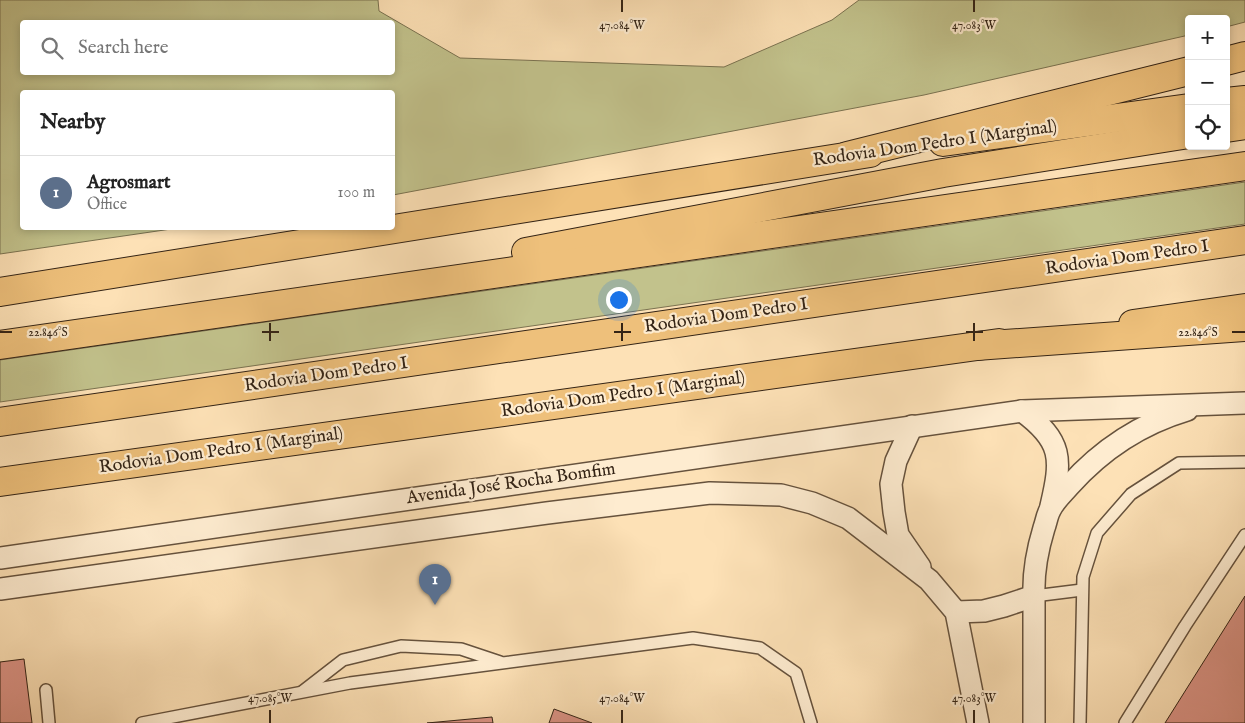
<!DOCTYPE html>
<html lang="en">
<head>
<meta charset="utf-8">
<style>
	body { margin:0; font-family:"IM FELL English",serif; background:#f6f6f6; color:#222 }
	.controls { position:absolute; right:15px; top:15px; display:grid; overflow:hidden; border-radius:5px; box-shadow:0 2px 8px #0003 }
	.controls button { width:45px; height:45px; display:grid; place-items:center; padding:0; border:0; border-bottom:1px solid #e0e0e0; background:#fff; color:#222; font:25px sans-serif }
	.you { position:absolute; left:618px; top:299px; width:18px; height:18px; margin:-12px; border:4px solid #fff; border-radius:50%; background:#1a73e8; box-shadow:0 0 0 8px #1a73e833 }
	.badge { display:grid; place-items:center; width:32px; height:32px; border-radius:50%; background:#8f2418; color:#fff; font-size:16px; font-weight:700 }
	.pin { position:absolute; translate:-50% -41px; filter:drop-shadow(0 1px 2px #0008) }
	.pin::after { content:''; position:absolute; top:26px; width:18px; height:15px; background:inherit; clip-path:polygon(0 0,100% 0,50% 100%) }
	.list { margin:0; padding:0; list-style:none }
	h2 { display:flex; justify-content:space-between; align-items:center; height:65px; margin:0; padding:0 20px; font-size:21px }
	h2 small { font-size:16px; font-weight:400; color:#767676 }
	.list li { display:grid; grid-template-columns:32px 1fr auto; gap:15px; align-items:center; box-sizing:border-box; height:75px; padding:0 20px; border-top:1px solid #e0e0e0 }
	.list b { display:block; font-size:19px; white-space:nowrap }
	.list p { margin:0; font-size:16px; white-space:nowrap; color:#767676 }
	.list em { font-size:16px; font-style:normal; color:#767676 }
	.icon { flex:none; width:28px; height:28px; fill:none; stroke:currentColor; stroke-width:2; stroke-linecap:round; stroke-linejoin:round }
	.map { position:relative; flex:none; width:1245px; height:723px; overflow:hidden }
	.search { position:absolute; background:#fff; box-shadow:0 2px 8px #0003; left:20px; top:20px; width:375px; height:55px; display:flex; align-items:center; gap:12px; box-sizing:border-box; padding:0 18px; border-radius:5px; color:#767676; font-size:19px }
	.panel { position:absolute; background:#fff; box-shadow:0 2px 8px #0003; left:20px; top:90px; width:375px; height:140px; border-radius:5px }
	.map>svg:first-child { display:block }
	.green { fill:#c2c28c; stroke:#7a7250; fill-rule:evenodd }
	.building { fill:#db9385; stroke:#332315 }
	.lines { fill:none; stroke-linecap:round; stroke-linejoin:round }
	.service-casing { stroke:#66523d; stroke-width:14 }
	.minor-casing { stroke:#66523d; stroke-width:24 }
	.trunk-casing { stroke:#332315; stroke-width:30 }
	.motorway-casing { stroke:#332315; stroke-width:30 }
	.service { stroke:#feecd0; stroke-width:11 }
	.minor { stroke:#feecd0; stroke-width:21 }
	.trunk { stroke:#eec07b; stroke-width:28 }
	.motorway { stroke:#eec07b; stroke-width:28 }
	.ticks { fill:none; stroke:#332315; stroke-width:2 }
	.labels { text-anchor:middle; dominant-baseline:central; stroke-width:4.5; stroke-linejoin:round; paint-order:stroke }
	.street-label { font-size:18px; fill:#332315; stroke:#feecd0 }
	.ticks-label { font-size:12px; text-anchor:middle; fill:#332315; stroke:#feecd0; stroke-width:4.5; stroke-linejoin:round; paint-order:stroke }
</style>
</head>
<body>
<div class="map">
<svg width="1245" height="723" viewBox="0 0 1245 723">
	<rect width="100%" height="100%" fill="#fde1b6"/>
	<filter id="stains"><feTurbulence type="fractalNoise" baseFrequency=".004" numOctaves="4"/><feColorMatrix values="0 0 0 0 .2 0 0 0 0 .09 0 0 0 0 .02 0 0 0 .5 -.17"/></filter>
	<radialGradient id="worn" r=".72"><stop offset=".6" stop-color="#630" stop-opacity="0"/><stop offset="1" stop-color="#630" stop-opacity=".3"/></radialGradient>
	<g class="green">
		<path d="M0,0H378L379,11L460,58L724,67L832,20L859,0H1245V22L1226,27V19H1189V35L924,95L393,195L392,92H22V228H178L0,254ZM22,22H392V72H22Z"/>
		<path d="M1245,182V224L0,402V360Z"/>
	</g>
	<g class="building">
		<path d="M1245,596V723H1165Z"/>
		<path d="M24,659L32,723H0V662Z"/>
		<path d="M554,709L592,723H549Z"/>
		<path d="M492,717L493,723H427Z"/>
	</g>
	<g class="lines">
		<g class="service-casing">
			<g id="service">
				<path d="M1034,596L1082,590"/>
				<path d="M46,690L49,723"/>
				<path d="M303,691L343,660L401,646L461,649L500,662"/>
				<path d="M142,723L350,683L693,638L760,648L796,673L811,723"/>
				<path d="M1080,723L1083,577L1097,533L1131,494L1179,463L1245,462"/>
				<path d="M1125,723L1185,626L1245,535"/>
			</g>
		</g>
		<g class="minor-casing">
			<g id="minor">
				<path d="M1022,411C1063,441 1062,459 1051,506"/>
				<path d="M912,426L896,461L891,484L894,512L898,535L920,567"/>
				<path d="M0,558L1022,411L1245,403"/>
				<path d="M0,589L547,513L710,493L781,495L812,503L848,518L929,580L956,612L978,723"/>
				<path d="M956,612L984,611L1004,606L1034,596C1033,572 1037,551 1044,528C1046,523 1047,515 1050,510C1054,501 1063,493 1069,486C1102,449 1140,424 1187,410"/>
				<path d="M1034,723V596"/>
			</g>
		</g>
		<g class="trunk-casing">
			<g id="trunk">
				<path d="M1226,102L1245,100"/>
				<path d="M943,142L1189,108"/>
				<path d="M0,292L870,153"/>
				<path d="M1133,324L1245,308"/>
				<path d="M0,482L999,343"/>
			</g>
		</g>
		<g class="motorway-casing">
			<g id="motorway">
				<path d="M1226,61L1245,56"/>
				<path d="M1226,128L1245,125"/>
				<path d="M847,156L1189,71"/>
				<path d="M526,252L943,173L1189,134"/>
				<path d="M0,345L1245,166"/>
				<path d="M976,346L1245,327"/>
				<path d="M0,422L1245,240"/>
			</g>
		</g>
		<use href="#service" class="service"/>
		<use href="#minor" class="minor"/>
		<use href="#trunk" class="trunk"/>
		<use href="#motorway" class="motorway"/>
	</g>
	<path class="ticks" d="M622,0V12M974,0V12M270,323V341M622,323V341M974,323V341M0,332H12M262,332H279M614,332H631M966,332H983M1232,332H1245M270,710V723M622,710V723M974,710V723"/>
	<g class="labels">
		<g class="street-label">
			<text transform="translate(935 144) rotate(-8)">Rodovia Dom Pedro I (Marginal)</text>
			<text transform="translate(1127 258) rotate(-8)">Rodovia Dom Pedro I</text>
			<text transform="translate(726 316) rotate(-8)">Rodovia Dom Pedro I</text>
			<text transform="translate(326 375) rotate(-8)">Rodovia Dom Pedro I</text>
			<text transform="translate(623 395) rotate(-8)">Rodovia Dom Pedro I (Marginal)</text>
			<text transform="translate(221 451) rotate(-8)">Rodovia Dom Pedro I (Marginal)</text>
			<text transform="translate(511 484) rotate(-8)">Avenida José Rocha Bomfim</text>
		</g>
	</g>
	<g class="ticks-label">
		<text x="622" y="29">47.084°W</text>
		<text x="974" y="29">47.083°W</text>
		<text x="48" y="336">22.846°S</text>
		<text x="1198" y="336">22.846°S</text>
		<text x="270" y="702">47.085°W</text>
		<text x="622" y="702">47.084°W</text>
		<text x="974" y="702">47.083°W</text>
	</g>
	<rect width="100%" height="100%" filter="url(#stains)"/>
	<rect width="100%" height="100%" fill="url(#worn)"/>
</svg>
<div class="controls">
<button>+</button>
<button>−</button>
<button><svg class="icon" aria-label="locate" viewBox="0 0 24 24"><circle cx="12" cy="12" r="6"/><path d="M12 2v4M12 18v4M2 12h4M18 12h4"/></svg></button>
</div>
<div class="you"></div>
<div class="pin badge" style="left:435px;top:605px;background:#5c6f8a">1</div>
<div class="search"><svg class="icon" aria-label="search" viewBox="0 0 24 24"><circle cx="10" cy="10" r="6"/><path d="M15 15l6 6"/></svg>Search here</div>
<section class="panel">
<h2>Nearby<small></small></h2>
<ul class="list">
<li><span class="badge" style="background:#5c6f8a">1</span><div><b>Agrosmart</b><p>Office</p></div><em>100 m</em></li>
</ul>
</section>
</div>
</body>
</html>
